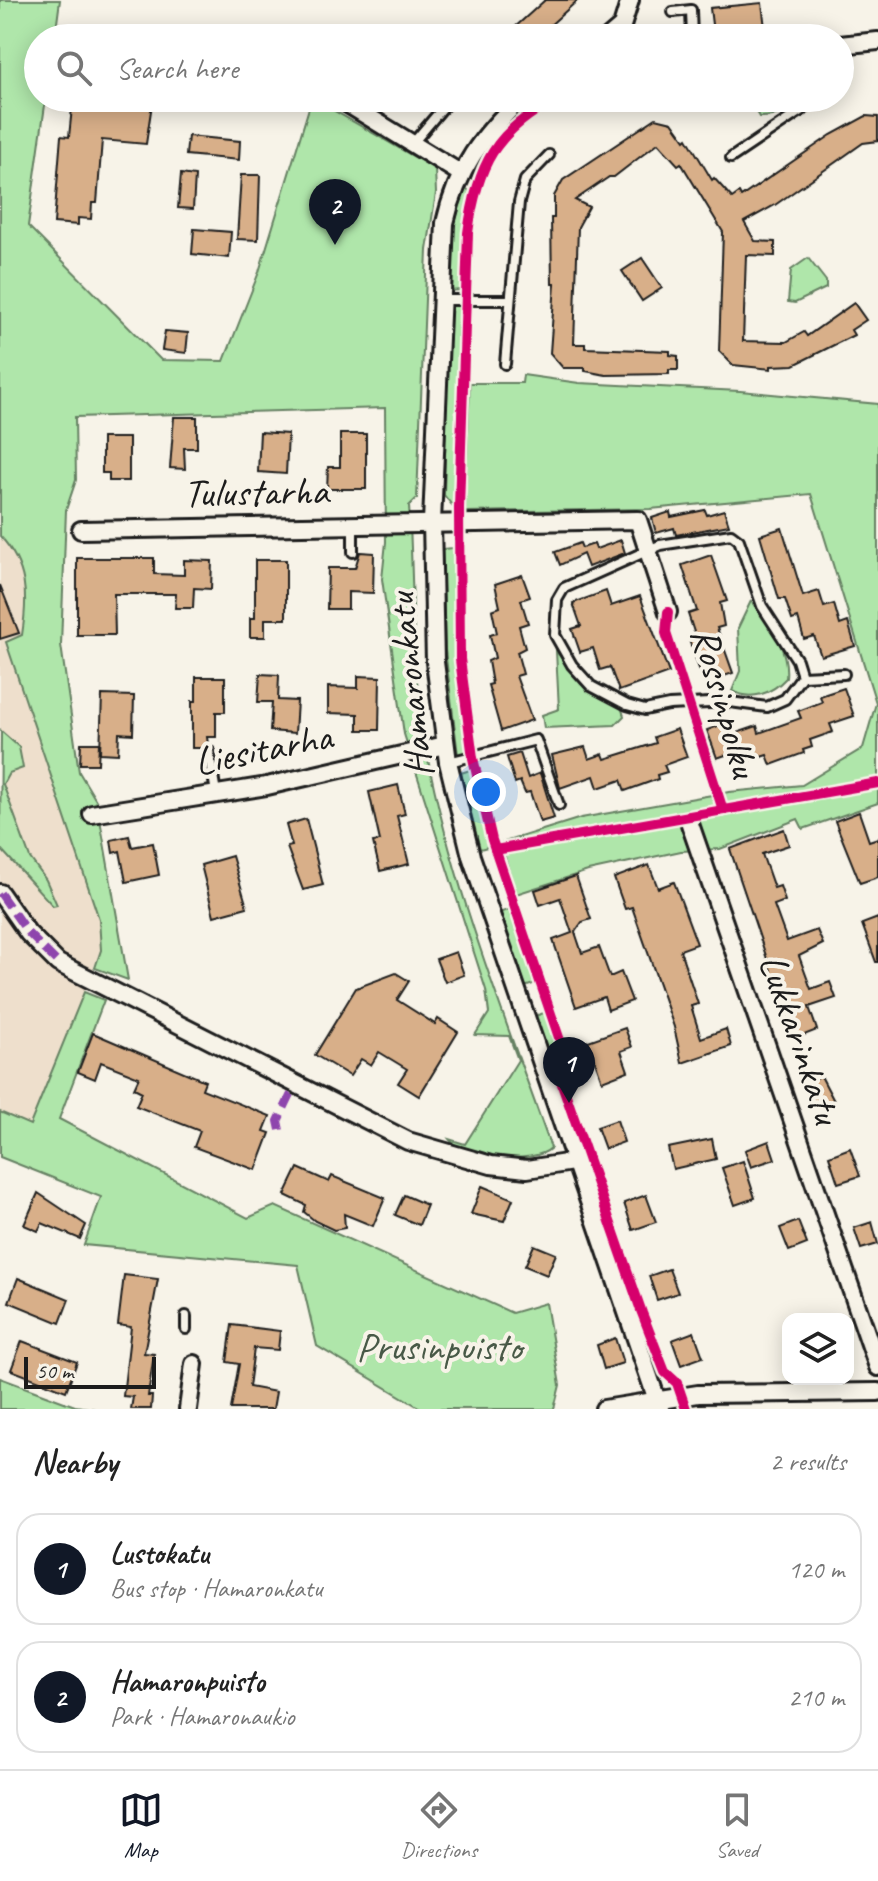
<!DOCTYPE html>
<html lang="en">
<head>
<meta charset="utf-8">
<style>
	body { margin:0; font-family:Caveat,sans-serif; background:#f2f2f2; color:#222 }
	.controls { position:absolute; right:24px; bottom:24px; display:grid; overflow:hidden; border-radius:16px; box-shadow:0 4px 20px #0003 }
	.controls button { width:72px; height:72px; display:grid; place-items:center; padding:0; border:0; border-bottom:2px solid #e0e0e0; background:#fff; color:#222; font:40px sans-serif }
	.scale { position:absolute; left:24px; bottom:20px; width:132px; box-sizing:border-box; padding-left:8px; border:4px solid #1c1c1c; border-top:0; font-size:22px; line-height:28px; white-space:nowrap; color:#1c1c1c; -webkit-text-stroke:6px #f7f3e8; paint-order:stroke }
	.you { position:absolute; left:486px; top:792px; width:28px; height:28px; margin:-20px; border:6px solid #fff; border-radius:50%; background:#1a73e8; box-shadow:0 0 0 12px #1a73e833 }
	.badge { display:grid; place-items:center; width:52px; height:52px; border-radius:50%; background:#111827; color:#fff; font-size:26px; font-weight:700 }
	.pin { position:absolute; translate:-50% -66px; filter:drop-shadow(0 2px 4px #0008) }
	.pin::after { content:''; position:absolute; top:42px; width:28px; height:24px; background:inherit; clip-path:polygon(0 0,100% 0,50% 100%) }
	.list { margin:0; padding:0; list-style:none }
	h2 { display:flex; justify-content:space-between; align-items:center; height:104px; margin:0; padding:0 32px; font-size:34px }
	h2 small { font-size:26px; font-weight:400; color:#767676 }
	.list li { display:grid; grid-template-columns:52px 1fr auto; gap:24px; align-items:center; box-sizing:border-box; height:112px; margin:0 16px 16px; padding:0 16px; border:2px solid #e0e0e0; border-radius:24px }
	.list b { display:block; font-size:30px; white-space:nowrap }
	.list p { margin:0; font-size:26px; white-space:nowrap; color:#767676 }
	.list em { font-size:26px; font-style:normal; color:#767676 }
	.icon { flex:none; width:44px; height:44px; fill:none; stroke:currentColor; stroke-width:2; stroke-linecap:round; stroke-linejoin:round }
	.map { position:relative; flex:none; width:878px; height:1409px; overflow:hidden }
	.search { position:absolute; background:#fff; box-shadow:0 4px 20px #0003; left:24px; right:24px; top:24px; height:88px; display:flex; align-items:center; gap:20px; box-sizing:border-box; padding:0 28px; border-radius:44px; color:#767676; font-size:30px }
	.sheet { height:360px; background:#fff }
	nav { display:flex; justify-content:space-around; align-items:center; box-sizing:border-box; height:112px; border-top:2px solid #e0e0e0; background:#fff; font-size:22px; color:#767676 }
	nav a { display:grid; justify-items:center; gap:4px }
	nav .on { color:#111827 }
	.map>svg:first-child { display:block }
	.built { fill:#eedfcc }
	.green { fill:#afe6aa; stroke:#668163; stroke-width:2 }
	.building { fill:#d8af89; stroke:#1c1c1c; stroke-width:2 }
	.lines { fill:none; stroke-linecap:round; stroke-linejoin:round }
	.lane-casing { stroke:#1c1c1c; stroke-width:14 }
	.street-casing { stroke:#1c1c1c; stroke-width:22 }
	.lane { stroke:#f7f3e8; stroke-width:8 }
	.street { stroke:#f7f3e8; stroke-width:16 }
	.quiet { stroke:#8e44ad; stroke-width:8; stroke-dasharray:16 8; stroke-linecap:butt }
	.cycleway-casing { stroke:#f7f3e8; stroke-width:15 }
	.cycleway { stroke:#d6006c; stroke-width:10 }
	.labels { text-anchor:middle; dominant-baseline:central; stroke-width:8; stroke-linejoin:round; paint-order:stroke }
	.street-label { font-size:40px; fill:#1c1c1c; stroke:#f7f3e8 }
	.park-label { font-size:40px; fill:#485947; stroke:#f7f3e8 }
</style>
</head>
<body>
<div class="map">
<svg width="878" height="1409" viewBox="0 0 878 1409">
	<rect width="100%" height="100%" fill="#f7f3e8"/>
	<filter id="ink" filterUnits="userSpaceOnUse"><feTurbulence type="fractalNoise" baseFrequency=".0125" numOctaves="2"/><feDisplacementMap in="SourceGraphic" scale="16" xChannelSelector="R" yChannelSelector="G"/><feConvolveMatrix kernelMatrix="1 2 1 2 8 2 1 2 1" color-interpolation-filters="sRGB"/></filter>
	<g filter="url(#ink)">
		<path class="built" d="M0,536L10,547L23,574L28,597L22,635L6,642L99,919L101,950L30,1126L0,1112Z"/>
		<g class="green">
			<path d="M0,0H60L55,38H38V98H46L28,226L161,360L224,361L259,272L312,98L435,169L436,193L427,250L417,498L409,506C414,587 411,668 426,749C452,887 505,1017 551,1148C534,1165 463,1158 449,1139L465,1144L518,1060L509,1036L475,1035L489,1013L486,990L404,734L382,579L386,542L385,408L75,417L76,480L66,510L61,645L79,772L97,802L128,980L95,968L101,950L99,919L6,642L22,635C28,597 28,566 0,536Z"/>
			<path d="M748,98H800C789,110 776,118 759,117Z"/>
			<path d="M464,189L469,190L461,290L448,291L454,227Z"/>
			<path d="M808,258L826,281V288L795,303L788,302L791,270Z"/>
			<path d="M449,305H461L455,509L444,495Z"/>
			<path d="M523,375L579,383L740,391L878,404V803L803,829L798,819L720,849L681,851L588,871L516,894L501,843L581,818L729,792L802,785L863,748L876,703L811,494L650,509L465,512L470,383H522Z"/>
			<path d="M454,548L457,651L470,753L458,755L445,650L442,549Z"/>
			<path d="M751,601C769,626 789,646 786,678C771,694 752,701 732,691L740,671L738,628Z"/>
			<path d="M556,651L581,684L621,707L624,716L615,725L544,728L542,715L559,709Z"/>
			<path d="M1,731L19,747L23,768L9,773L3,784L30,858L46,880L57,905L53,906L0,848Z"/>
			<path d="M473,769L491,846L480,849L461,773Z"/>
			<path d="M510,909L536,983L525,987L499,913Z"/>
			<path d="M84,992L104,1000L59,1119L248,1218L275,1206L512,1313L546,1303L560,1385L554,1409H422L317,1346L298,1265L84,1245L101,1197L0,1157V1112L30,1125Z"/>
			<path d="M547,1012L562,1058L555,1073L535,1016Z"/>
			<path d="M0,1378L75,1406L95,1409H0Z"/>
		</g>
		<g class="building">
			<path d="M545,0H578L536,38H503Z"/>
			<path d="M762,3L765,28L713,33L710,8Z"/>
			<path d="M73,98H115L152,104L146,144L102,140L97,203H92L91,219L78,218V225L54,223L61,136L69,137Z"/>
			<path d="M866,116L878,117V141L863,143L775,205L744,222L755,241L775,242V256L746,255L743,341L786,342L804,332L807,336L854,303L866,320L851,330L854,335L794,365L771,366V369L733,365L719,351L723,232L681,163L678,165L658,143L614,177H609L575,200L589,207L578,227L574,344H585V348L670,351V355L678,356V370H669V374L606,375L585,371V368H563L550,353L555,284H552L551,218H554V196L563,180L656,118L672,122L685,140L687,138L712,180L714,178L732,198L739,193L741,197L831,135Z"/>
			<path d="M188,136L240,141L239,160L186,155Z"/>
			<path d="M181,174L195,176L193,209L178,208Z"/>
			<path d="M241,175H260L258,240L237,239Z"/>
			<path d="M194,229L231,232L229,258L192,254Z"/>
			<path d="M642,258L662,288L642,301L622,271Z"/>
			<path d="M165,331L188,333L186,353L162,350Z"/>
			<path d="M174,417H197V448H184L185,469L170,468Z"/>
			<path d="M260,432L288,434L286,474L258,472Z"/>
			<path d="M340,434H366V489H327L328,467H340Z"/>
			<path d="M102,438H129V481H109V473H102Z"/>
			<path d="M705,510L707,515L724,510L729,525L676,535L674,528L656,533L652,518L670,512L671,517Z"/>
			<path d="M782,528L803,596L819,591L824,607L834,604L840,625L848,622L855,646L821,656L814,636L804,639L798,618L792,620L785,599H779L760,535Z"/>
			<path d="M621,540L625,553L588,567L583,554L560,565L555,552L580,543L582,548L594,544L596,549Z"/>
			<path d="M360,552L374,553L373,593L348,592V609H327L328,568H355Z"/>
			<path d="M711,555L727,601L720,603L724,626L717,628L733,673L704,683L688,637L695,635L688,614L697,611L682,565Z"/>
			<path d="M77,558H154V574L184,575V560L212,561L211,589L194,588L193,608H175L176,594H114L115,635H77Z"/>
			<path d="M255,560H286V619H265V637H250V618H255Z"/>
			<path d="M522,575L530,597L521,600L528,623L519,626L525,648L517,652L523,674L516,676L532,720L501,731L488,685L492,684L488,661L495,658L490,635L497,633L492,610L500,607L495,584Z"/>
			<path d="M0,585L19,633L0,639Z"/>
			<path d="M606,591L611,606L640,596L669,673L619,691L610,667L600,670L593,648L580,652L572,629L581,626L573,603Z"/>
			<path d="M260,674L279,675L278,700L297,701L295,733L270,731L272,702H258Z"/>
			<path d="M358,676L380,677L379,730H358V714L328,713V687L358,688Z"/>
			<path d="M196,677H225V712H216V737H207L208,744L203,748H192V701H196Z"/>
			<path d="M844,688L854,716L830,724L833,732L810,740L812,747L803,750L804,753L771,765L767,755L745,762L740,750L717,758L707,730L730,722L734,734L757,726L759,733L801,718L798,711L822,702L820,696Z"/>
			<path d="M102,695L134,696L133,734L119,733L118,754L100,753Z"/>
			<path d="M677,729L687,757L664,765L667,772L657,775L658,779L625,791L621,780L598,788L594,776L560,788L552,755L585,747L589,759L603,754L605,759L656,743L654,737Z"/>
			<path d="M81,743H99L98,764H80Z"/>
			<path d="M520,753L528,778L540,773L554,818L540,822L530,792L525,793L520,781L515,783L507,757Z"/>
			<path d="M398,785L405,814L397,816L409,864L380,871L373,842L380,841L369,792Z"/>
			<path d="M859,812L869,841L878,838V877L860,883L835,821Z"/>
			<path d="M306,819L323,885L303,890L287,847L292,846L286,825Z"/>
			<path d="M784,829L789,845L762,854L774,888L780,886L785,901L774,905L787,941L817,930L823,944L799,956L811,989L830,982L836,998L809,1007L817,1030L794,1039L730,849Z"/>
			<path d="M129,836L132,847L153,843L159,875L126,882L120,851L113,853L111,840Z"/>
			<path d="M232,856L247,907L214,916L201,865Z"/>
			<path d="M649,865L658,888L674,882L697,944L680,950L698,1004L691,1006L701,1038L726,1029L731,1046L682,1063L674,1027L632,907L625,909L614,878Z"/>
			<path d="M576,876L591,919L582,922L575,932L582,953L599,947L610,977L621,972L632,1001L608,1010L604,997L576,1007L553,940L572,933L560,898L540,905L535,890Z"/>
			<path d="M878,918V962H876L862,924Z"/>
			<path d="M456,952L464,975L445,982L436,959Z"/>
			<path d="M396,973L409,981L397,1000L435,1024L438,1019L458,1032L419,1096L398,1083L407,1069L379,1052L371,1065L361,1059L350,1076L315,1055L356,988Z"/>
			<path d="M625,1028L632,1047L621,1051L628,1071L602,1081L588,1041Z"/>
			<path d="M93,1033L205,1081L202,1089L270,1116L264,1131L270,1133L256,1170L194,1147L200,1131L136,1106L142,1092L134,1088L139,1077L101,1062L95,1079L78,1072Z"/>
			<path d="M821,1076L834,1101L822,1105L820,1101L811,1104L803,1083Z"/>
			<path d="M617,1120L624,1142L605,1149L597,1127Z"/>
			<path d="M712,1139L716,1159L673,1169L668,1148Z"/>
			<path d="M769,1141L775,1159L751,1167L745,1150Z"/>
			<path d="M850,1148L860,1176L838,1183L829,1156Z"/>
			<path d="M743,1161L755,1198L735,1205L722,1168Z"/>
			<path d="M298,1168L329,1182L332,1176L385,1198L373,1226L344,1214L345,1228L334,1230L315,1221L304,1212L306,1205L285,1195Z"/>
			<path d="M482,1186L513,1199L504,1221L471,1214Z"/>
			<path d="M38,1193L86,1225L80,1239L42,1223L38,1231L24,1225Z"/>
			<path d="M404,1195L427,1205L419,1225L395,1215Z"/>
			<path d="M646,1195L656,1222L633,1230L624,1203Z"/>
			<path d="M798,1221L807,1244L789,1251L780,1228Z"/>
			<path d="M872,1222L878,1244L861,1249L854,1228Z"/>
			<path d="M534,1245L556,1254L547,1275L525,1266Z"/>
			<path d="M669,1269L678,1293L657,1300L649,1276Z"/>
			<path d="M124,1275L158,1279L144,1353L154,1354L148,1396H152L151,1409H131L133,1397L123,1396L131,1327L118,1325Z"/>
			<path d="M18,1278L69,1299L60,1323L9,1302Z"/>
			<path d="M232,1325L280,1331L278,1350L254,1348L249,1387L276,1392L273,1409H231L239,1364L227,1362Z"/>
			<path d="M694,1332L703,1357L681,1365L672,1340Z"/>
			<path d="M615,1338L623,1363L604,1369L597,1345Z"/>
			<path d="M22,1341L77,1362L66,1391L11,1370Z"/>
		</g>
		<g class="lines">
			<g class="lane-casing">
				<g id="lane">
					<path d="M673,12L691,10L692,38"/>
					<path d="M413,143L451,98"/>
					<path d="M731,158L820,98"/>
					<path d="M442,300H510"/>
					<path d="M505,364L519,202L525,180L549,155"/>
					<path d="M731,534L739,540L762,606L797,660L802,676L785,699L767,707L730,702L669,705L645,710L627,705L591,686L572,665L555,635L557,600L564,588L660,545Z"/>
					<path d="M353,552V524"/>
					<path d="M802,676L844,674"/>
					<path d="M209,751L216,793"/>
					<path d="M449,762L536,740L559,805"/>
					<path d="M186,1329V1316"/>
				</g>
			</g>
			<g class="street-casing">
				<g id="street">
					<path d="M236,36L239,38"/>
					<path d="M608,38L622,26L630,0"/>
					<path d="M840,45L878,41"/>
					<path d="M338,98L460,173"/>
					<path d="M522,98C482,135 457,169 445,223L432,522L435,662L448,762L471,856L660,1409"/>
					<path d="M81,530L638,520L668,612"/>
					<path d="M92,814L267,786L445,745"/>
					<path d="M690,824L878,1367"/>
					<path d="M0,893L28,933L58,963L408,1141L491,1165L527,1169L573,1162"/>
					<path d="M188,1409L194,1364"/>
					<path d="M604,1409L698,1394L878,1392"/>
				</g>
			</g>
			<use href="#lane" class="lane"/>
			<use href="#street" class="street"/>
			<g class="quiet">
				<path d="M0,893L28,933L58,963"/>
				<path d="M280,1130L278,1121L291,1094"/>
			</g>
			<g class="cycleway-casing">
				<g id="cycleway">
					<path d="M557,98C495,131 477,165 468,233L459,508L460,659L473,758L492,840L568,1064L561,1081L642,1313L665,1372L677,1383L686,1409"/>
					<path d="M668,612L666,633L723,810"/>
					<path d="M495,850L878,783"/>
				</g>
			</g>
			<use href="#cycleway" class="cycleway"/>
		</g>
	</g>
	<g class="labels">
		<g class="street-label">
			<text transform="translate(256 492) rotate(-1)">Tulustarha</text>
			<text transform="translate(410 685) rotate(-96)">Hamaronkatu</text>
			<text transform="translate(725 702) rotate(74)">Rossinpolku</text>
			<text transform="translate(263 749) rotate(-11)">Liesitarha</text>
			<text transform="translate(800 1039) rotate(71)">Lukkarinkatu</text>
		</g>
		<g class="park-label">
			<text x="439" y="1347">Prusinpuisto</text>
		</g>
	</g>
</svg>
<div class="controls">
<button><svg class="icon" aria-label="layers" viewBox="0 0 24 24"><path d="M12 4l9 5-9 5-9-5zM3 14l9 5 9-5"/></svg></button>
</div>
<div class="scale">50 m</div>
<div class="you"></div>
<div class="pin badge" style="left:569px;top:1103px">1</div>
<div class="pin badge" style="left:335px;top:245px">2</div>
<div class="search"><svg class="icon" aria-label="search" viewBox="0 0 24 24"><circle cx="10" cy="10" r="6"/><path d="M15 15l6 6"/></svg>Search here</div>
</div>
<section class="sheet">
<h2>Nearby<small>2 results</small></h2>
<ul class="list">
<li><span class="badge">1</span><div><b>Lustokatu</b><p>Bus stop · Hamaronkatu</p></div><em>120 m</em></li>
<li><span class="badge">2</span><div><b>Hamaronpuisto</b><p>Park · Hamaronaukio</p></div><em>210 m</em></li>
</ul>
</section>
<nav>
<a class="on"><svg class="icon" aria-label="map" viewBox="0 0 24 24"><path d="M3 6l6-2 6 2 6-2v14l-6 2-6-2-6 2zM9 4v14M15 6v14"/></svg>Map</a>
<a><svg class="icon" aria-label="directions" viewBox="0 0 24 24"><path d="M12 3l9 9-9 9-9-9zM9 14v-3h6M13 9l2 2-2 2"/></svg>Directions</a>
<a><svg class="icon" aria-label="saved" viewBox="0 0 24 24"><path d="M7 4h10v16l-5-4-5 4z"/></svg>Saved</a>
</nav>
</body>
</html>
